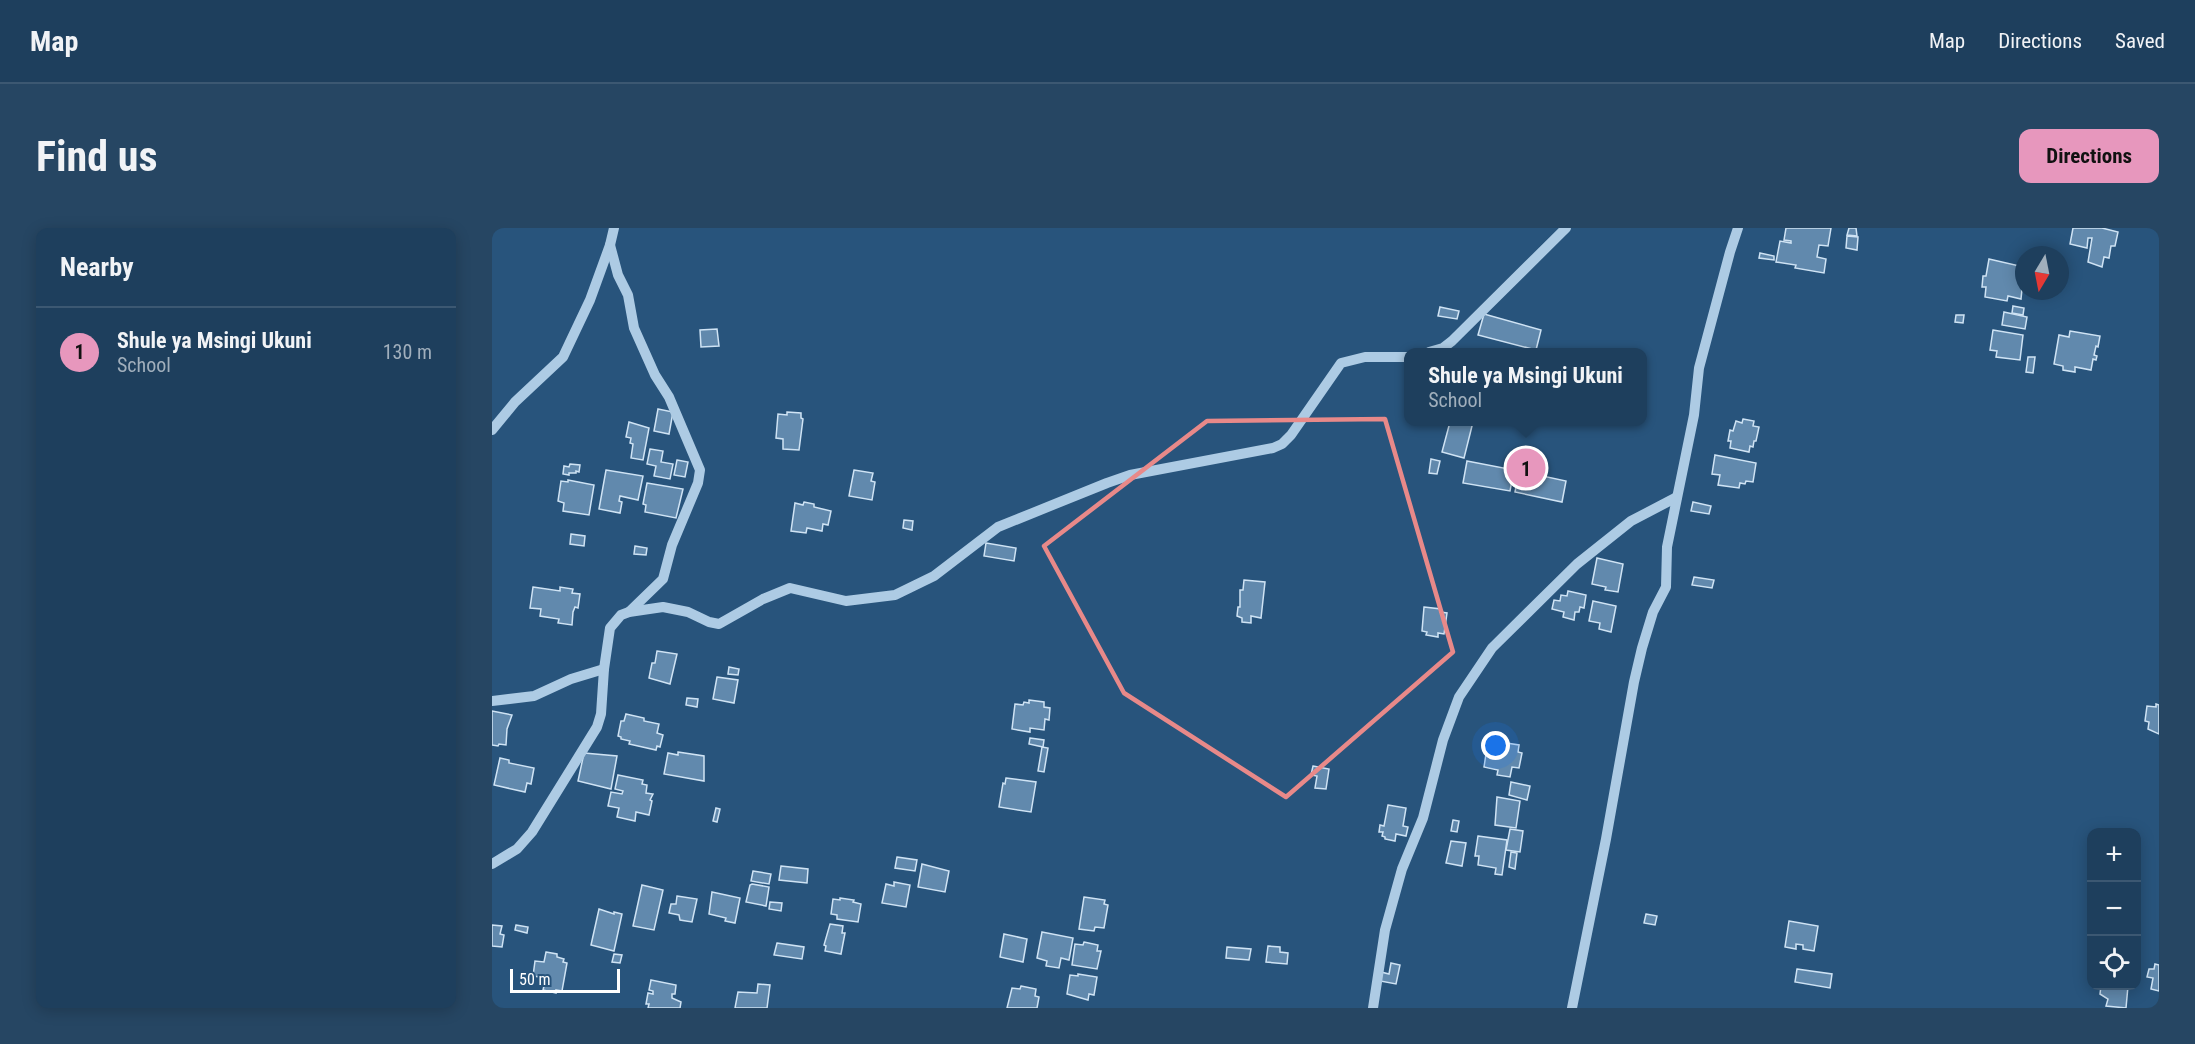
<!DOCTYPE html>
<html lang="en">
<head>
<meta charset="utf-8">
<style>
	body { margin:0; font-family:"Roboto Condensed",sans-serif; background:#264663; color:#f1f3f6 }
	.controls { position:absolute; right:18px; bottom:18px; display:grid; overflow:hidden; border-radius:12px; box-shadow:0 3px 15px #0003 }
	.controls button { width:54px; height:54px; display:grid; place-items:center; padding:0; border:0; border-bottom:2px solid #3c5872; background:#1e3f5d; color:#f1f3f6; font:30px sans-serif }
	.compass { position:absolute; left:1523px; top:18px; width:54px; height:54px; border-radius:50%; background:#1e3f5d; box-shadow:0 3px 15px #0003; rotate:190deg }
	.scale { position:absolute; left:18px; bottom:15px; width:110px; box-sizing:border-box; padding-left:6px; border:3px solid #fff; border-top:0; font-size:16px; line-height:21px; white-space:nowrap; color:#fff; -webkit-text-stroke:4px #28547c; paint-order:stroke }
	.you { position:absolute; left:1004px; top:518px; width:21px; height:21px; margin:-15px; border:4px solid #fff; border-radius:50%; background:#1a73e8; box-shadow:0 0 0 9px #1a73e833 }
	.badge { display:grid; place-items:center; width:39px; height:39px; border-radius:50%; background:#e797bd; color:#111; font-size:20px; font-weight:700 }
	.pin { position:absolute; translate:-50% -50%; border:3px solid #fff; box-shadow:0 2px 6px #0006 }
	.popup { position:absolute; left:912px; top:120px; width:243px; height:78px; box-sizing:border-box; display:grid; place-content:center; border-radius:12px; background:#1e3f5d; filter:drop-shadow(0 2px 4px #0005); font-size:20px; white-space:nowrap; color:#a1afbc }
	.popup b { font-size:22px; color:#f1f3f6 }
	.popup::after { content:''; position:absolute; left:50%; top:100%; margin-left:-12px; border:12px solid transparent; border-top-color:#1e3f5d }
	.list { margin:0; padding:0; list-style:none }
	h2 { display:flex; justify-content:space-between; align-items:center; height:78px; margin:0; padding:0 24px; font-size:26px }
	h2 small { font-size:20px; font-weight:400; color:#a1afbc }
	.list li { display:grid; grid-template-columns:39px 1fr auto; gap:18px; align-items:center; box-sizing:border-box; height:90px; padding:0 24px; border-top:2px solid #3c5872 }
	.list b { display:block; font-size:22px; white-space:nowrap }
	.list p { margin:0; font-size:20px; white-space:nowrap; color:#a1afbc }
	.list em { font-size:20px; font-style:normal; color:#a1afbc }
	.icon { flex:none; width:33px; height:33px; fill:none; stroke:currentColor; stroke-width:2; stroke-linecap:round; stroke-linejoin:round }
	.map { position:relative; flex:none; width:1667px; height:780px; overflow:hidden; border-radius:12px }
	header { display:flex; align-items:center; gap:36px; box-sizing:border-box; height:84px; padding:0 30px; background:#1e3f5d; border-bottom:2px solid #3c5872 }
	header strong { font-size:28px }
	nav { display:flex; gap:33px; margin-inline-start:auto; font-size:21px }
	.intro { display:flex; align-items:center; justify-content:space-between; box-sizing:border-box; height:144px; padding:0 36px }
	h1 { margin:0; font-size:42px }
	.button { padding:15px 27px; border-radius:12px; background:#e797bd; color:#111; font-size:21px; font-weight:700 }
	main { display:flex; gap:36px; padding:0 36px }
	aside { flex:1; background:#1e3f5d; border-radius:12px; box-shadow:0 3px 15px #0003 }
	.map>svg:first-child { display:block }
	.building { fill:#6189ad; stroke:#cfe3f4; stroke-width:1.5 }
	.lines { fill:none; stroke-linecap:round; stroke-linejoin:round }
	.minor { stroke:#adcbe4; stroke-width:10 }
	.marked { fill:none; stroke:#e88989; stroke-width:4.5; stroke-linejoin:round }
</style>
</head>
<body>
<header>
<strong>Map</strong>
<nav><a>Map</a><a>Directions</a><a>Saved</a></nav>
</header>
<div class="intro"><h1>Find us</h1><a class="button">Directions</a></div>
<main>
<aside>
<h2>Nearby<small></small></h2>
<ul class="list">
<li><span class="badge">1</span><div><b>Shule ya Msingi Ukuni</b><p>School</p></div><em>130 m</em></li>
</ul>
</aside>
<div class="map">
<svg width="1667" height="780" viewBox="0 0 1667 780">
	<rect width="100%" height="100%" fill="#28547c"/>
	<g class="building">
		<path d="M1294,0H1339L1336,18L1327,17L1325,29L1334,31L1332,45L1303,40L1304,37L1284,34L1288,13L1299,15V13L1292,12Z"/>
		<path d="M1357,0H1364L1365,8L1355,7Z"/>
		<path d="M1581,0H1610L1626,4L1623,18H1619L1617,30L1612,29L1610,39L1596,34L1600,10H1596L1595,20L1578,16Z"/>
		<path d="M1355,8L1366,9L1365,22L1354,20Z"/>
		<path d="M1268,25L1282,28V32L1267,30Z"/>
		<path d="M1497,31L1532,39V61H1530L1529,71L1516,68L1515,73L1493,69L1494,59H1490L1491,48H1494Z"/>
		<path d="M1521,78L1532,80L1531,87L1520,85Z"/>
		<path d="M948,79L967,83L965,91L946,88Z"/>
		<path d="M1512,84L1535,89L1533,101L1510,97Z"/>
		<path d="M992,86L1049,102L1044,122L986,107Z"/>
		<path d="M1464,87H1472L1471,95L1463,94Z"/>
		<path d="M225,101L227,118L209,119L208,102Z"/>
		<path d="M1501,102L1531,107L1528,132L1504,129L1505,123L1498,122Z"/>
		<path d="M1578,103L1608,108L1606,119L1604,118L1602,127L1605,128L1604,132L1601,131L1599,142L1583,139V144L1571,142V138L1562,136L1567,107L1577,109Z"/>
		<path d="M1536,129H1543L1541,145L1534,144Z"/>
		<path d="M166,181L181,184L177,206L162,203Z"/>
		<path d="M295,184L309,185V190L311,191L307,222L291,221V211L284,210L286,186L295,187Z"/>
		<path d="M1251,191L1262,193L1261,198L1267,199L1264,213H1262L1261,219L1258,218L1257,224L1238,220L1239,213H1236L1238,202L1241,203L1244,193L1250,195Z"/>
		<path d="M137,194L157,200L151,232L139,230L141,216L138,215L139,210L134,209Z"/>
		<path d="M958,194H981L972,230L950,224Z"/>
		<path d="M158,221L171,223L169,234L181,236L178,251L162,248L164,238L155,236Z"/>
		<path d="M1223,227L1264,235L1261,254L1254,253L1253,256L1248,255L1247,260L1226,257L1228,247L1220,246Z"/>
		<path d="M939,231L948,233L945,246L937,245Z"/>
		<path d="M185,232L196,234L193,249L182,247Z"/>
		<path d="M975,233L1022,242L1018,263L971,255Z"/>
		<path d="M78,236L88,237L87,244L84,243V245H77V247L71,246L72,238L77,239Z"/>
		<path d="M114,242L151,248L146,272L128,268L127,273L130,274L128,285L107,281Z"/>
		<path d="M362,242L381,245L379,253L383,254L380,272L357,268Z"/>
		<path d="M1027,243L1074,253L1070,274L1023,264Z"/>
		<path d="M76,252L102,257L97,287L71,283L72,275L66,273L69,253L76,254Z"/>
		<path d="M155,255L191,261L184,290L153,284L154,277L151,276Z"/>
		<path d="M312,274L322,276V279L339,283L336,297L331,296L330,303L315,300L314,305L299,303L303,275L311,277Z"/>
		<path d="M1201,274L1219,278L1217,286L1199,283Z"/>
		<path d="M412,292L421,293L420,302L411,300Z"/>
		<path d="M79,306L93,308L92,318L78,316Z"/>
		<path d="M494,315L524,320L522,333L492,328Z"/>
		<path d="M143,318L155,320L154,327L142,326Z"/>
		<path d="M1105,330L1131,336L1126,364L1113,362L1114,359L1100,356Z"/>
		<path d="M1202,349L1222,352L1220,360L1200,357Z"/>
		<path d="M752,352L773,354L769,390L759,388V395L750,394V390L745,388L746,379H748V362H751Z"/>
		<path d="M41,359L68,363V359L81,361L80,365L88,366L86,380L83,379L81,384L80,397L66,395L67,391L48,388L49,381L38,380Z"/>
		<path d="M1076,363L1094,367L1092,380L1088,379L1087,384H1083L1082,392L1071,389L1072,384L1060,381L1062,372L1068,373L1069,367L1075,368Z"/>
		<path d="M1101,373L1124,378L1119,404L1107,401L1108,395L1097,393Z"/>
		<path d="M932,379L949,381L948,384L955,385L952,406L946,405V409L934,407L935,404L930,403Z"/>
		<path d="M165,423L185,426L178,456L157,450L160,435H163Z"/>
		<path d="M237,439L247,441L246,447L236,446Z"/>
		<path d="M225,449L246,452L242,475L221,471Z"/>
		<path d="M195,470L206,471L205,479L194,477Z"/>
		<path d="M537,472L552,474V479L558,480L557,492L553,491L552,502L538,500V504L520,501L523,476L531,477L532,474L537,475Z"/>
		<path d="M1664,476L1667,477V506L1656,501L1657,494L1653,493L1655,478L1664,479Z"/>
		<path d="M0,483L20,487L15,501L14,517L7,516L6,518L0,517Z"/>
		<path d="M134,486L152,490V493L167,496L165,505L171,507L168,519L165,518L164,522L137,516L138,513L129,511V509L126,508L129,493H132Z"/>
		<path d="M538,510L552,512L551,519L537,516Z"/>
		<path d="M1008,514L1027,517L1026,524L1030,525L1027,540L1020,539L1018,549L1005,547L1006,542L992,539L994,526L998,527L999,519L1007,520Z"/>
		<path d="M550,519L556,520L552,544L546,543Z"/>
		<path d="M186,524L212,528V553L172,546L176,525L186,527Z"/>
		<path d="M92,525L125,528L119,561L86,553Z"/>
		<path d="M8,530L17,532V535L42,540L39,556L35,555L33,564L2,557Z"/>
		<path d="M821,538L837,541L834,561L823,560L825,548L819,547Z"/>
		<path d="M126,547L151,552L150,556L155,557L154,565L161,566L158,572L160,573L157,587L144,584L143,593L125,589L127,580L116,578L119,564L130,566L131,563L123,561Z"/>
		<path d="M514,550L544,554L539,584L507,579L511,555L513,556Z"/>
		<path d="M1019,554L1038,558L1035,572L1017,567Z"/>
		<path d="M1005,569L1028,573L1024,600L1003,597Z"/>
		<path d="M896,577L914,580L911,598L916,599L914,608L904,606L903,613L893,611V609L890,608L891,604H887L888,597L892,598Z"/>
		<path d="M224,580L228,581L225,594L221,593Z"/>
		<path d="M961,592L967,593L965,604L959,603Z"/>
		<path d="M1018,601L1031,603L1028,624L1014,622Z"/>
		<path d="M986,608L1015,612L1010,647L1003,646L1004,640L986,637L987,628H983Z"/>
		<path d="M959,613L974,615L970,638L954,635Z"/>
		<path d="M1019,624L1025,625L1023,641L1017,639Z"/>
		<path d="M405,629L425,632L423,643L403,640Z"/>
		<path d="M430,636L457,643L453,664L426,659Z"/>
		<path d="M289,638L316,641L315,655L287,652Z"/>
		<path d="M261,643L279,646L277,656L259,653Z"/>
		<path d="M402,654L418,657L414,679L390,675L394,656L402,658Z"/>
		<path d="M260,656L277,659L274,678L254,674L258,657Z"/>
		<path d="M150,657L171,662L162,702L141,698Z"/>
		<path d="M220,664L248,670L243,695L233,693L234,690L217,686Z"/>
		<path d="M185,668L205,671L200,694L188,692L187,687L177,685L179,676H184Z"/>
		<path d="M592,669L613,672L612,676L616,677L612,700L603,699L602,703L587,701Z"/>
		<path d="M348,670L362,672L361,674L369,676L366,694L345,691V687L339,686L341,671L348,672Z"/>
		<path d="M278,674L290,675L289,683L277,681Z"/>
		<path d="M107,681L122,686V684L130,686L122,723L99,717Z"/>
		<path d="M1154,686L1165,688L1163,697L1152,695Z"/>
		<path d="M1297,693L1326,698L1322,723L1311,721V717L1304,716V721L1293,719Z"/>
		<path d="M338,696L351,698L350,705H353L349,726L333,723L334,718L332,717Z"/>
		<path d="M0,697L10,698L8,706L12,707L10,719L0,718Z"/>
		<path d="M24,697L36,699L35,705L23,702Z"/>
		<path d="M550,704L581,710L577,732L569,730L567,740L554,738L555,733L545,730Z"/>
		<path d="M512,706L535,711L531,734L508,729Z"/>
		<path d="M592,714L606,717L605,723H609L605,741L580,737L583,716L591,717Z"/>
		<path d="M285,715L312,719L310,731L282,727Z"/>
		<path d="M776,718L788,719V724L796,725L795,736L774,734Z"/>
		<path d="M735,719L759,721L757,732L734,730Z"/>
		<path d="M54,724L65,726V729L72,731L71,734L75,735L70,763L64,762V765L51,762L52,758L47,757L48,749L41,748L43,733L52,734Z"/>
		<path d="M122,726L130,727L128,735L120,734Z"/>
		<path d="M899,735L908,737L904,756L888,753L889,744L897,746Z"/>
		<path d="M1663,736L1667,737V763L1659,761L1661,750L1655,749L1657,741H1662Z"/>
		<path d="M1305,741L1340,746L1338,760L1303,754Z"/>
		<path d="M586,746L605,749L602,767L597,766L596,772L575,766L578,747L586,748Z"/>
		<path d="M159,752L184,757L183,766H180V770L189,774L188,780H156L157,776H154L156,765L161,766V763L157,762Z"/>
		<path d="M266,756L278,757L275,780H243L246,764L265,765Z"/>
		<path d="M529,758L544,761L543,768L547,769L545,780H515L520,760L528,761Z"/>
		<path d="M1606,758H1636L1634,780L1614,778L1616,771L1608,766L1609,758Z"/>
	</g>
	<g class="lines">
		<g class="minor">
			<path d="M118,17L126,47L136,67L142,100L163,147L177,169L208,242L206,255L180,317L171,351L137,384"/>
			<path d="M937,124L951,120L960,113L1074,0"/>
			<path d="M0,202L23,174L71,129L98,72L118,17L122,0"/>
			<path d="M0,473L42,468L79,451L112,441"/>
			<path d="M0,636L25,621L40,604L105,499L109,486L112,441L118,400L129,387L137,384L171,379L196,384L217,394L227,396L271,371L298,360L354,373L403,367L442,348L506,299L615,255L638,247L781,220L790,216L799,207L849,135L873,129H917"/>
			<path d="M881,780L893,702L910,641L931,590L951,512L967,469L1000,420L1085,336L1139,293L1185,269"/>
			<path d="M1080,780L1114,611L1142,454L1150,420L1161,384L1174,359L1175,319L1202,187L1207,140L1238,24L1246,0"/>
		</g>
	</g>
	<path class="marked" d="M893,191L961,424L794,569L632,465L552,318L715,193Z"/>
</svg>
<div class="controls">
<button>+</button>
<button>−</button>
<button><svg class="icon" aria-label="locate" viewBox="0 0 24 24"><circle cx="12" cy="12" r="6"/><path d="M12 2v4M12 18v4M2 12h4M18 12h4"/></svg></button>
</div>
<svg class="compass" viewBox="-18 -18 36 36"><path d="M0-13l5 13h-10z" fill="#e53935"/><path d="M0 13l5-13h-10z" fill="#a1afbc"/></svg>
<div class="scale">50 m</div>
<div class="you"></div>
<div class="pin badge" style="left:1034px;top:240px">1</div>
<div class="popup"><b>Shule ya Msingi Ukuni</b>School</div>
</div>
</main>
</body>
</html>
